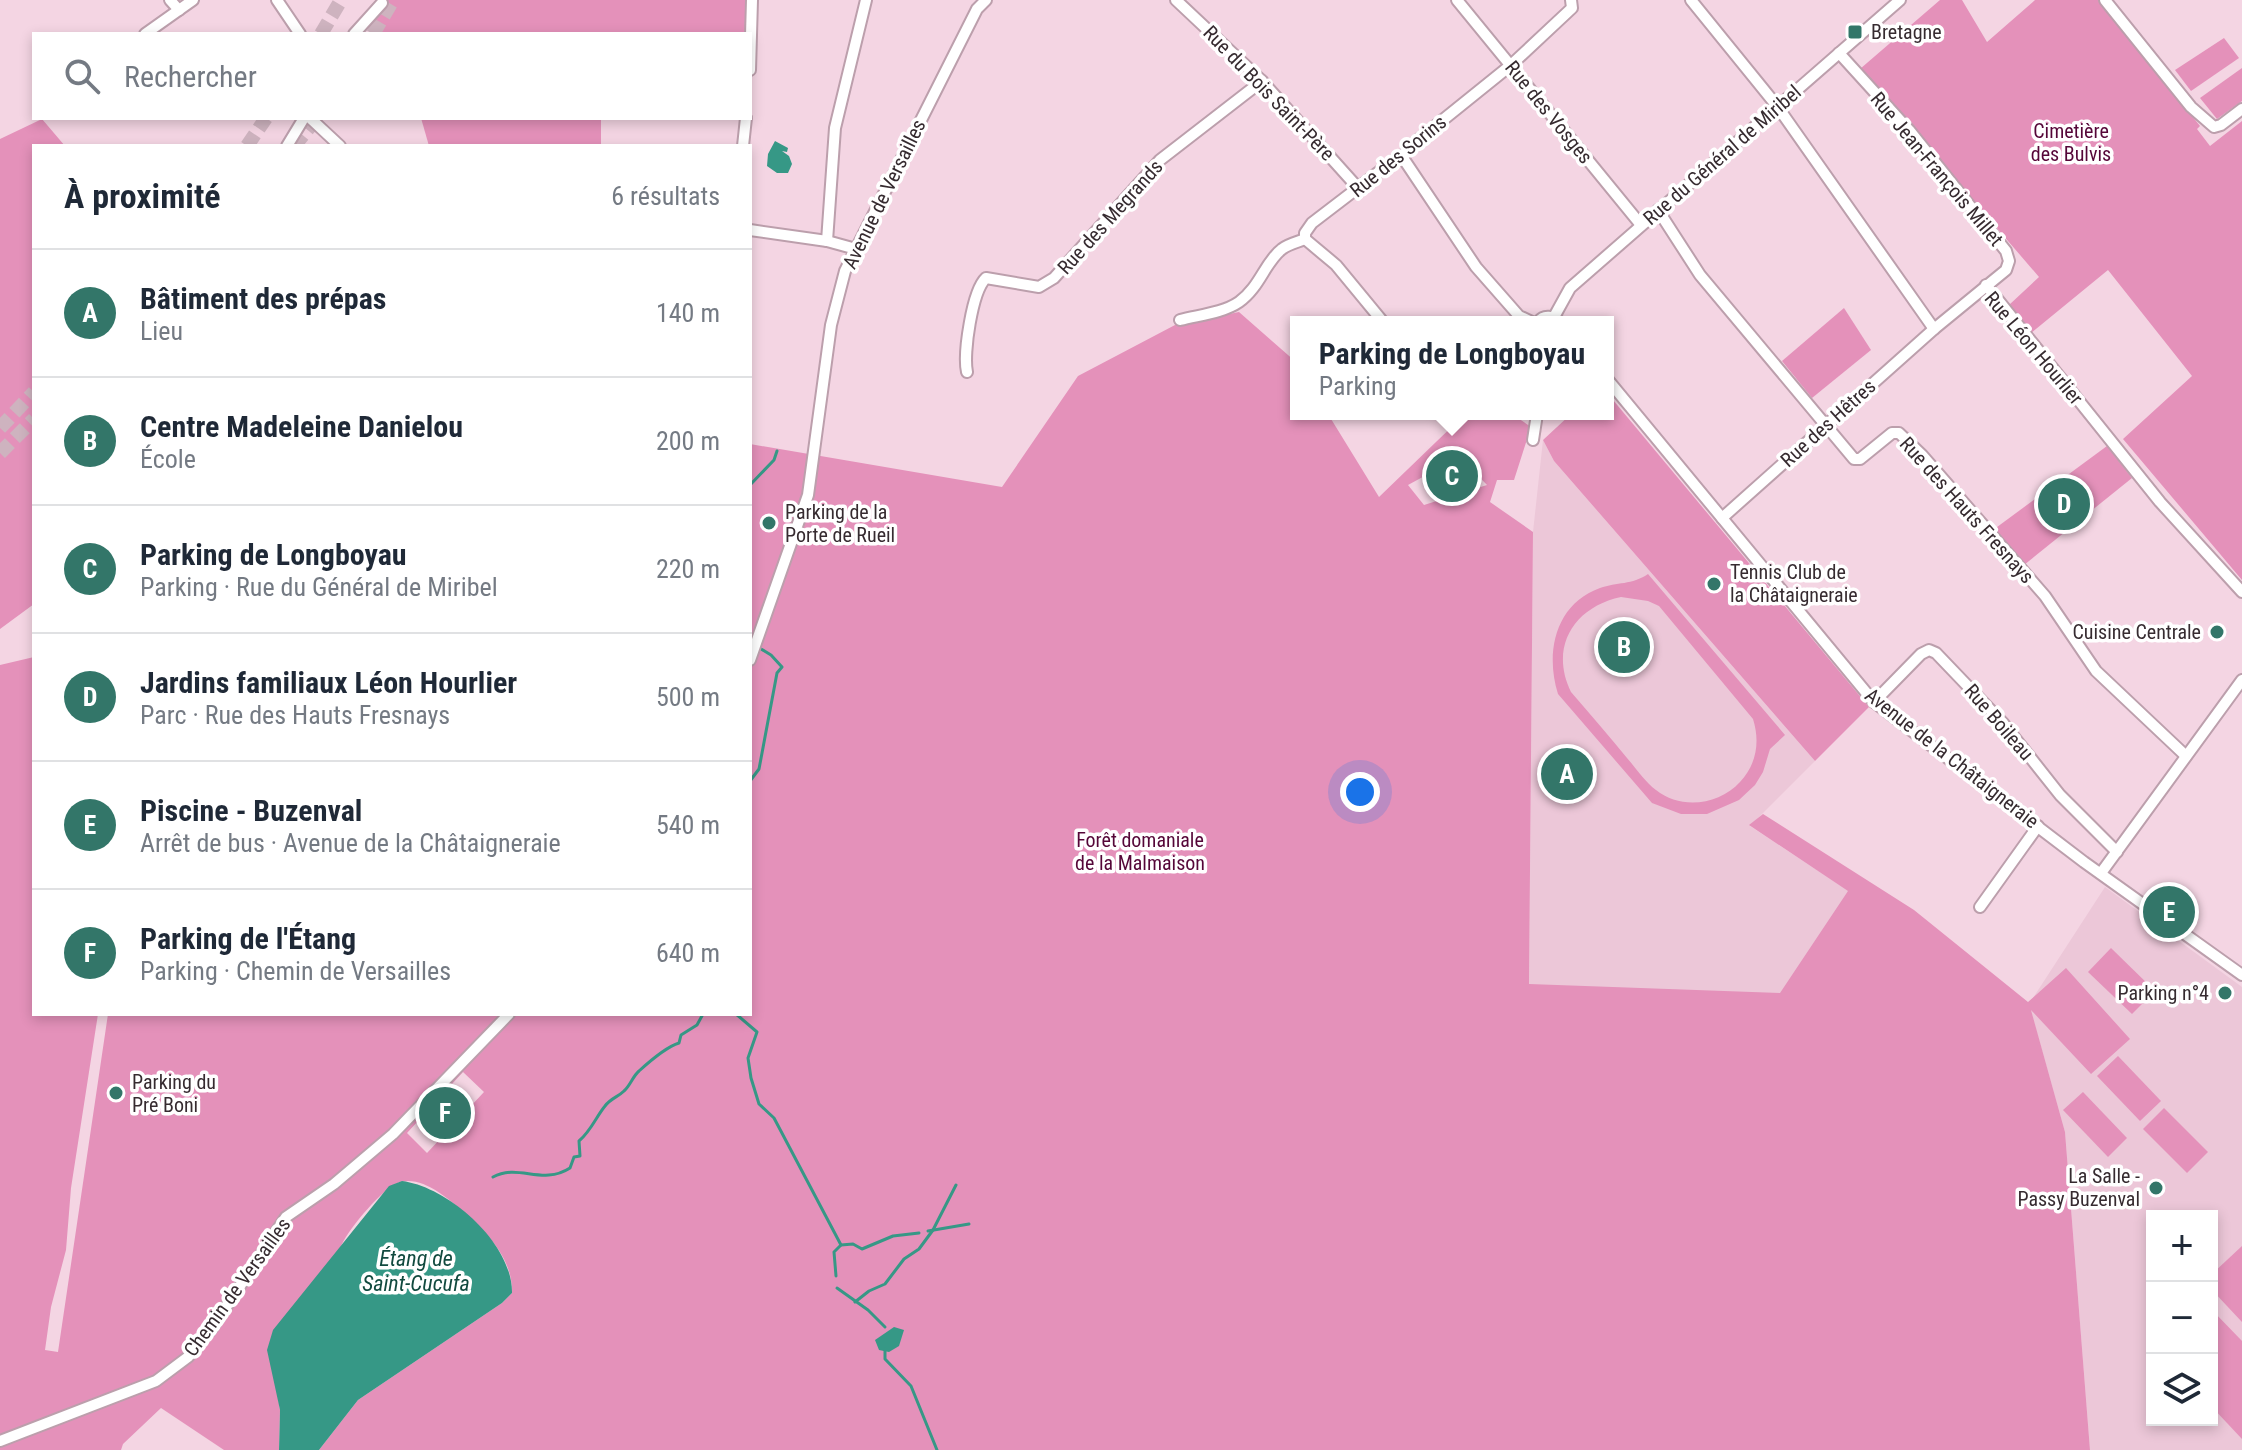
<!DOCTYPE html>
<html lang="fr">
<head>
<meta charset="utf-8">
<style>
	body { margin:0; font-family:"Roboto Condensed",sans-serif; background:#f6f6f7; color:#1f2937 }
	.controls { position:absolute; right:24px; bottom:24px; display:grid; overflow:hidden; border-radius:0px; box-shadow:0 4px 12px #0003 }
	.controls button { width:72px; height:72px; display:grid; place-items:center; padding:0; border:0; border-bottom:2px solid #e0e1e3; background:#fff; color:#1f2937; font:40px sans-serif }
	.you { position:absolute; left:1360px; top:792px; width:28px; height:28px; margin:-20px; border:6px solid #fff; border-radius:50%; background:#1a73e8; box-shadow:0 0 0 12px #1a73e833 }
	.badge { display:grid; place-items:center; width:52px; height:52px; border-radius:50%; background:#337669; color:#fff; font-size:26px; font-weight:700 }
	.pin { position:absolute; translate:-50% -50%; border:4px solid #fff; box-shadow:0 2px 8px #0006 }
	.popup { position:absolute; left:1290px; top:316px; width:324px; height:104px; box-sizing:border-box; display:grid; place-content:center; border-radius:0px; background:#fff; filter:drop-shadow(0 2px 6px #0005); font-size:26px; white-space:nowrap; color:#747a83 }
	.popup b { font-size:30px; color:#1f2937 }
	.popup::after { content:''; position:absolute; left:50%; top:100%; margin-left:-16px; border:16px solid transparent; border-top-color:#fff }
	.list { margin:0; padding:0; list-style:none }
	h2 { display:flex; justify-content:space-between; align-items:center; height:104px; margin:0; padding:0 32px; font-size:34px }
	h2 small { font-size:26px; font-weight:400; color:#747a83 }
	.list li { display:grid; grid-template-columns:52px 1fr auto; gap:24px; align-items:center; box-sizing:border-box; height:128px; padding:0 32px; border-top:2px solid #e0e1e3 }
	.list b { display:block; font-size:30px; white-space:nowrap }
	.list p { margin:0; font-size:26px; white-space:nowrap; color:#747a83 }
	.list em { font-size:26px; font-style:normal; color:#747a83 }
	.icon { flex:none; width:44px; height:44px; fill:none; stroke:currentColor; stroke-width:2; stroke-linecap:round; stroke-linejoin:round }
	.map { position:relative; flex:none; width:2242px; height:1450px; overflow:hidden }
	.search { position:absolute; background:#fff; box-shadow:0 4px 12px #0003; left:32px; top:32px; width:720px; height:88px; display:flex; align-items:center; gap:20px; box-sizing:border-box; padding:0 28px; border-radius:0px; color:#747a83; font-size:30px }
	.panel { position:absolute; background:#fff; box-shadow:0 4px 12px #0003; left:32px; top:144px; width:720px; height:872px; border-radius:0px }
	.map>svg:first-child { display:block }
	.built { fill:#ecc7d8; fill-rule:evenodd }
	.green { fill:#e491ba; fill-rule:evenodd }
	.water { fill:#369886 }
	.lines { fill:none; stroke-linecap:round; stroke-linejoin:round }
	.stream { stroke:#369886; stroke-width:3 }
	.highway-tunnel { stroke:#ceb3bf; stroke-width:14; stroke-dasharray:14 7; stroke-linecap:butt }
	.minor-casing { stroke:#bc9fac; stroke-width:14 }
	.minor { stroke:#fff; stroke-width:10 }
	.poi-dot { fill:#337669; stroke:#fff; stroke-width:3 }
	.labels { text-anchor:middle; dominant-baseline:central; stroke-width:7; stroke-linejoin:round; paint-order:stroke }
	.poi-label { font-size:20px; fill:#362b30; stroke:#fff; text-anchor:start }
	.street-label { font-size:20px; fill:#362b30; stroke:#fff }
	.park-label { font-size:20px; fill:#550638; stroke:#fff }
	.water-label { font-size:22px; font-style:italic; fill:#114a3f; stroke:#fff }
</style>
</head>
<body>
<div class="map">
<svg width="2242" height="1450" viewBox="0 0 2242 1450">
	<rect width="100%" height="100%" fill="#f4d5e3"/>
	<g class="built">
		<path d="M1543,440L1554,461L1815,761L1750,826L1849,891L1780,994L1529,985L1533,532Z"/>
		<path d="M2105,887L2242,987V1450H2090L2065,1132L2029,1004ZM2152,1216H2212V1420H2152Z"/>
	</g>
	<g class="green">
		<path d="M386,0H746L748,34H381L369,18Z"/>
		<path d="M1940,0H1962L1987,42L2035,0H2100L2200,126L2197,129L2210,146L2242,121V580L2123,439L2192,376L2108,270L2031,333L2009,305L2039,277L1860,69Z"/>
		<path d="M2224,38L2239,58L2191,91L2175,70Z"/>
		<path d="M2242,68V101L2217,119L2200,98Z"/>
		<path d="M421,118H601V146H429Z"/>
		<path d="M42,119L65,146H34V604L0,629V139Z"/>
		<path d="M1844,308L1871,350L1812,398L1782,361Z"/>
		<path d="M1239,312L1296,362V414H1328L1379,497L1465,414H1512L1531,427L1514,480H1497L1490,502L1533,532L1529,984L1780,993L1848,891L1749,825L1763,814L1914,910L2028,1002L2066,968L2130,1039L2091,1074L2031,1010L2065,1132L2090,1450H319L358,1400L502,1303L512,1293C513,1259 488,1234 464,1212C447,1198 423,1176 400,1182C384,1186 349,1229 342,1244C318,1291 299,1341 277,1390L280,1410L279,1450H224L161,1408L123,1444L121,1450H0V665L34,657V1014H98L71,1188L66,1250L51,1307L45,1350L58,1352L108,1014H750V444L1002,487L1078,376L1175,325ZM1462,459L1487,485L1424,505L1408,485L1441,467ZM463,1072L484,1092L427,1153L407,1133Z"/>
		<path d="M1608,394L1869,707L1815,761L1554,461L1543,440L1571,414H1608Z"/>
		<path d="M2107,446L2132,478L2024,565L1993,530Z"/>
		<path d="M1648,574L1785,735L1770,749L1763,772L1755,785L1739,800L1707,814H1681L1652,803L1558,694C1545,653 1555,604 1600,588C1617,582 1632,585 1648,574ZM1621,597L1648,601L1659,606L1753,719C1760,741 1757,764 1740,782C1719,805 1681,810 1656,790C1645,782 1636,768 1627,758C1609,736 1590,714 1571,692C1549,647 1574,607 1621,597Z"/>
		<path d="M2111,948L2155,991L2132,1014L2088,972Z"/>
		<path d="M2118,1056L2161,1101L2140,1121L2097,1076Z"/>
		<path d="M2083,1092L2127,1138L2108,1157L2063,1110Z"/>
		<path d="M2164,1108L2208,1152L2187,1173L2143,1129Z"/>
		<path d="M2242,1246V1322L2212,1290V1274Z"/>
		<path d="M2212,1310L2242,1341V1439L2212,1407Z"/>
	</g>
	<g class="water">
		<path d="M775,141L788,148L787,152L782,151L789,156L792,164L788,173H777L767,166L768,154Z"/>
		<path d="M402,1181C449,1187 513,1244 512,1293L502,1303L358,1400L319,1450H279L280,1410L267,1350L273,1330L389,1186Z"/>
		<path d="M894,1327L904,1330L899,1346L889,1352L879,1350L875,1340Z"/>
	</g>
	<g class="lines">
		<g class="stream">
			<path d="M750,485L774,460L777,451"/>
			<path d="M750,781L759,769L777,673L782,667L771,655L761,649"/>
			<path d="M736,1014L757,1032L748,1058L751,1078L759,1104L774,1118L841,1245L834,1252L836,1276"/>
			<path d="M493,1177C519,1163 542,1186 570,1168L574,1157L580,1156L579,1141C591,1131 596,1117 605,1106C611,1098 618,1097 624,1091C630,1086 633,1076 639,1071C650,1061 666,1047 679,1043L681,1035L697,1025L703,1014"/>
			<path d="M928,1231L969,1224"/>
			<path d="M841,1245L853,1244L862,1249L893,1236L919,1233"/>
			<path d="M837,1288L868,1310L885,1327"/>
			<path d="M855,1302L869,1291L885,1284L904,1259L919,1249L933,1230L956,1185"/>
			<path d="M885,1349V1359L911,1386L937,1450"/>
		</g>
		<g class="highway-tunnel">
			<path d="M321,34L341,0"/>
			<path d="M373,34L393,0"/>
			<path d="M247,146L266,118"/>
			<path d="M294,146L317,118"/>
			<path d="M0,428L34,392"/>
			<path d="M0,453L34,419"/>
		</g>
		<g class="minor-casing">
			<g id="minor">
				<path d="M170,0L179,10"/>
				<path d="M277,0L300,34"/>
				<path d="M1176,0L1262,81L1359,189"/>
				<path d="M1457,0L1641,225"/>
				<path d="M1691,0L1777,106L1934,329L2006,270L2009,261L2006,251L1909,130L1839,53"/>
				<path d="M2105,0L2191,107L2214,127L2221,125L2242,109"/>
				<path d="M145,34L193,0"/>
				<path d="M354,34L382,3"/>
				<path d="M750,70L752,0"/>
				<path d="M310,118L340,146"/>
				<path d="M287,146L304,118"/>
				<path d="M743,146L746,118"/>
				<path d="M1403,158L1476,267L1519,316L1532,322"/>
				<path d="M1658,210L1700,275L1854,459H1860L1892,433H1899L1922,455L2045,596L2096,671L2186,756"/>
				<path d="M750,230L827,241L856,249"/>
				<path d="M1305,239L1336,265L1383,322"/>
				<path d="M827,241L835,128L866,0"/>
				<path d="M1986,285L2160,502L2242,592"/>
				<path d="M1554,317L1570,288L1900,0"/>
				<path d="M1180,320C1199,315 1223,313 1239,302C1260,287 1265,262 1282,249C1288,244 1298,242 1305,239V233L1312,223L1393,161L1403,158L1408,148L1511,65L1572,8L1571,0"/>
				<path d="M1538,322C1544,314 1553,316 1560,322"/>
				<path d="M967,372C963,354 972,291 986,278L1039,287L1054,278L1160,160L1262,81"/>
				<path d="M1608,380L1874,702L2084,862L2242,975"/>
				<path d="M1533,440L1537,414"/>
				<path d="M1722,518L1934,329"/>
				<path d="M750,660L808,495L831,325L845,271L977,9L986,0"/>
				<path d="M1874,702L1921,654L1929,650L1936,653L2003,723L2060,795L2117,852"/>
				<path d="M2101,873L2242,680"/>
				<path d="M1980,907L2038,826"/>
				<path d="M0,1441L156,1381L188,1357L212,1328L286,1217L334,1184L393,1134L509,1014"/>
			</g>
		</g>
		<use href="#minor" class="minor"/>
	</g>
	<g class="poi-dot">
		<rect x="1847" y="24" width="16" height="16" rx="4"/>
		<circle cx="769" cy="523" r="8"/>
		<circle cx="1714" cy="584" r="8"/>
		<circle cx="2217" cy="632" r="8"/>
		<circle cx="2225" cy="993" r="8"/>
		<circle cx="116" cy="1093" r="8"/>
		<circle cx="2156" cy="1188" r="8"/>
	</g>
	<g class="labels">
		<g class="poi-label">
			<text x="1871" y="32">Bretagne</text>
			<text x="785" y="512">Parking de la<tspan x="785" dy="23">Porte de Rueil</tspan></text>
			<text x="1730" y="572">Tennis Club de<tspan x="1730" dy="23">la Châtaigneraie</tspan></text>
			<text x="2201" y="632" text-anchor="end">Cuisine Centrale</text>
			<text x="2209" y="993" text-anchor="end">Parking n°4</text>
			<text x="132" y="1082">Parking du<tspan x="132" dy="23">Pré Boni</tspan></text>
			<text x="2140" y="1176" text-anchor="end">La Salle -<tspan x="2140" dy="23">Passy Buzenval</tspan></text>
		</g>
		<g class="street-label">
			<text transform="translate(1269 93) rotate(46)">Rue du Bois Saint-Père</text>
			<text transform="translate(1549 112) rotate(51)">Rue des Vosges</text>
			<text transform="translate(1722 155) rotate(-41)">Rue du Général de Miribel</text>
			<text transform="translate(1398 156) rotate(-39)">Rue des Sorins</text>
			<text transform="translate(1937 169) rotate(50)">Rue Jean-François Millet</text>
			<text transform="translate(884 194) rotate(-64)">Avenue de Versailles</text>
			<text transform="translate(1110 217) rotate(-48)">Rue des Megrands</text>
			<text transform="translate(2034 348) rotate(50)">Rue Léon Hourlier</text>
			<text transform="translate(1828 423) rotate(-42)">Rue des Hêtres</text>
			<text transform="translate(1967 510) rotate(48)">Rue des Hauts Fresnays</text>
			<text transform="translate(1999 722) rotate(49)">Rue Boileau</text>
			<text transform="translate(1952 758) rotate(38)">Avenue de la Châtaigneraie</text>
			<text transform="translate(237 1287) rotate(-54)">Chemin de Versailles</text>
		</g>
		<g class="park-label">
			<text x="2071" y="131">Cimetière<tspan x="2071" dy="23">des Bulvis</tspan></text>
			<text x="1140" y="840">Forêt domaniale<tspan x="1140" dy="23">de la Malmaison</tspan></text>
		</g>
		<g class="water-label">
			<text x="416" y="1258">Étang de<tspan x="416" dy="25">Saint-Cucufa</tspan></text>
		</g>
	</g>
</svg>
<div class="controls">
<button>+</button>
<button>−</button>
<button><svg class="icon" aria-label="layers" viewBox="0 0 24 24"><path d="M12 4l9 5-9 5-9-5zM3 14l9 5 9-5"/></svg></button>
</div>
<div class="you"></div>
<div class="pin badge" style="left:1567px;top:774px">A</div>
<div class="pin badge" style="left:1624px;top:647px">B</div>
<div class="pin badge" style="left:1452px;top:476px">C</div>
<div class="popup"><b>Parking de Longboyau</b>Parking</div>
<div class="pin badge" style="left:2064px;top:504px">D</div>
<div class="pin badge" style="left:2169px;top:912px">E</div>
<div class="pin badge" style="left:445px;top:1113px">F</div>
<div class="search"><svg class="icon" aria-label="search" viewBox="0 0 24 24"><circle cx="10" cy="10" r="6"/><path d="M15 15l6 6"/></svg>Rechercher</div>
<section class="panel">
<h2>À proximité<small>6 résultats</small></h2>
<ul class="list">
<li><span class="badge">A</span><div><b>Bâtiment des prépas</b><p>Lieu</p></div><em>140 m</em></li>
<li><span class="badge">B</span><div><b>Centre Madeleine Danielou</b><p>École</p></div><em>200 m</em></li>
<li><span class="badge">C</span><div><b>Parking de Longboyau</b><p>Parking · Rue du Général de Miribel</p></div><em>220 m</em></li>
<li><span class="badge">D</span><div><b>Jardins familiaux Léon Hourlier</b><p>Parc · Rue des Hauts Fresnays</p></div><em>500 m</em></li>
<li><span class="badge">E</span><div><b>Piscine - Buzenval</b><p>Arrêt de bus · Avenue de la Châtaigneraie</p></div><em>540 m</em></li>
<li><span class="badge">F</span><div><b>Parking de l'Étang</b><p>Parking · Chemin de Versailles</p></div><em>640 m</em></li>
</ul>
</section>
</div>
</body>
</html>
